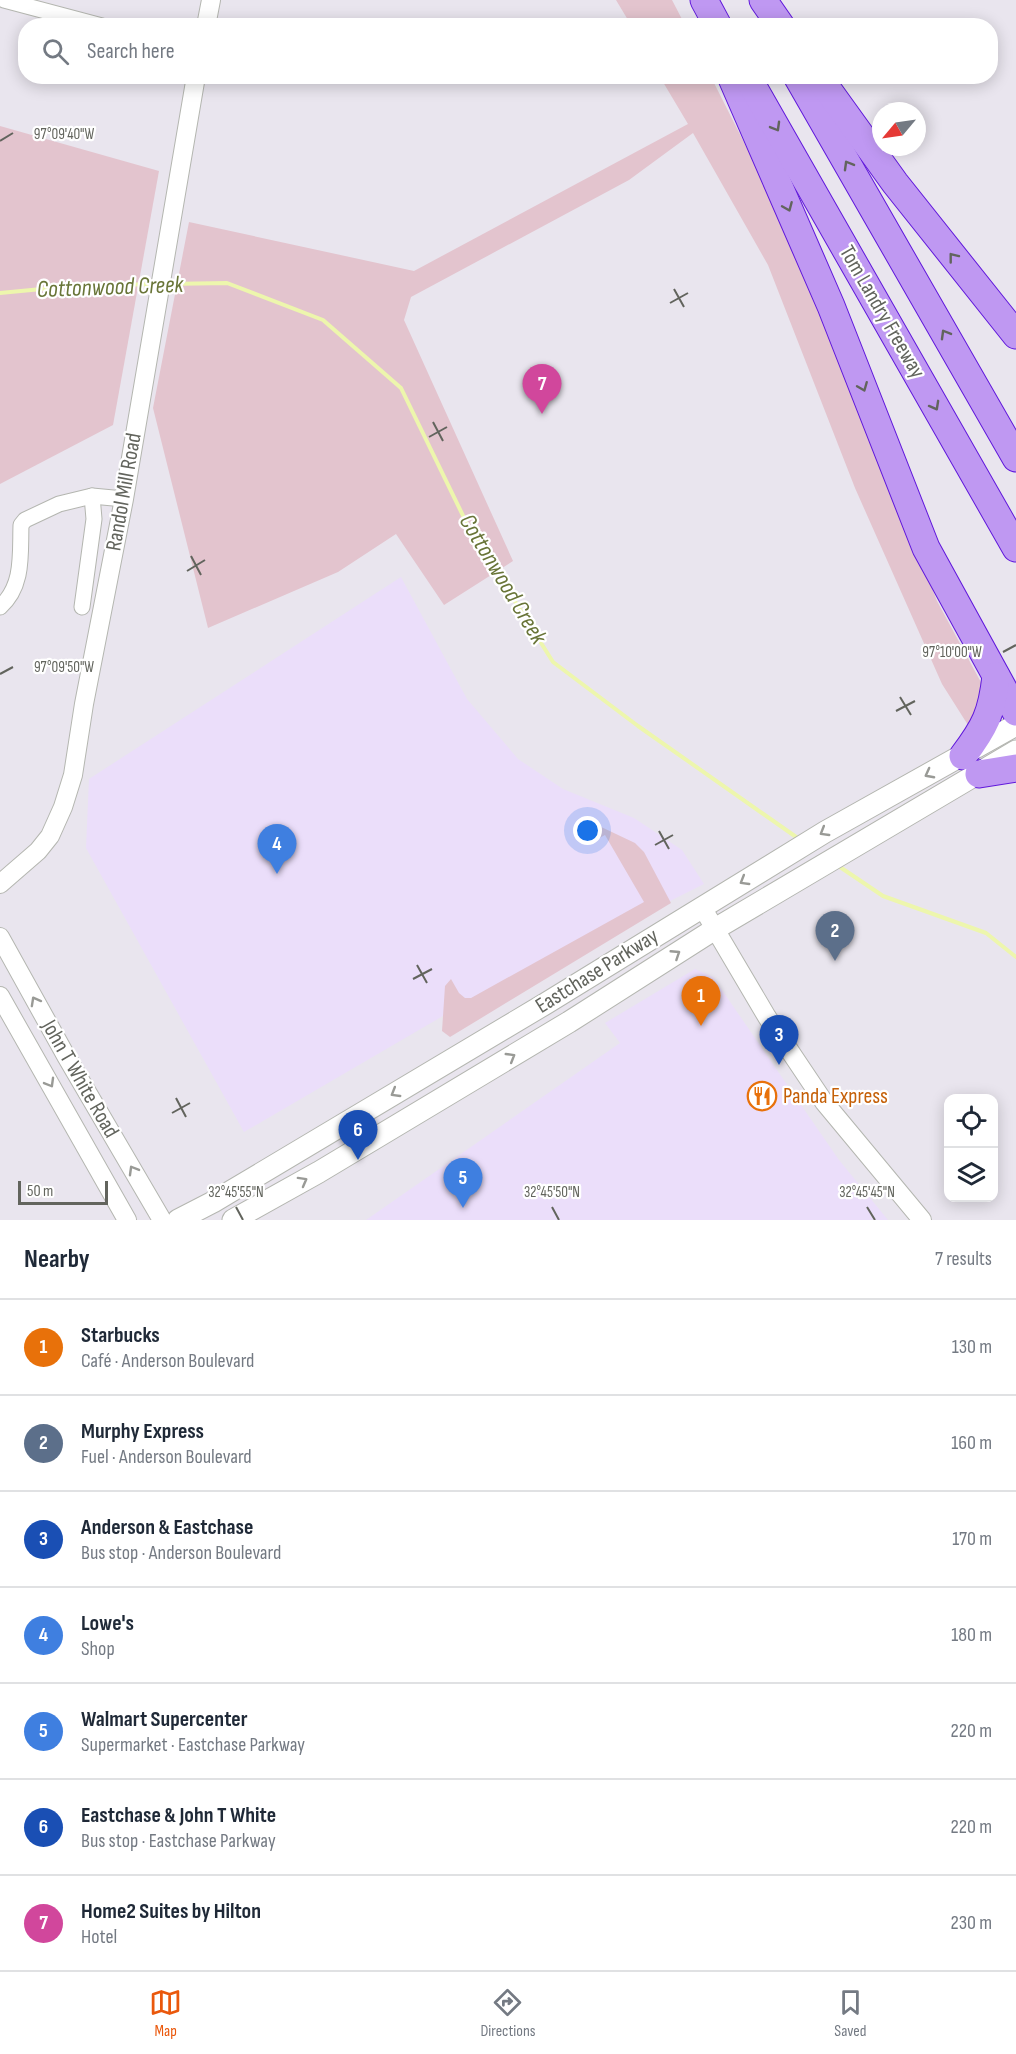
<!DOCTYPE html>
<html lang="en">
<head>
<meta charset="utf-8">
<style>
	body { margin:0; font-family:"Sofia Sans Condensed",sans-serif; background:#f2f2f3; color:#1f2937 }
	.controls { position:absolute; right:18px; bottom:18px; display:grid; overflow:hidden; border-radius:12px; box-shadow:0 3px 15px #0003 }
	.controls button { width:54px; height:54px; display:grid; place-items:center; padding:0; border:0; border-bottom:2px solid #e0e1e3; background:#fff; color:#1f2937; font:30px sans-serif }
	.compass { position:absolute; left:872px; top:102px; width:54px; height:54px; border-radius:50%; background:#fff; box-shadow:0 3px 15px #0003; rotate:241deg }
	.scale { position:absolute; left:18px; bottom:15px; width:90px; box-sizing:border-box; padding-left:6px; border:3px solid #62645d; border-top:0; font-size:16px; line-height:21px; white-space:nowrap; color:#62645d; -webkit-text-stroke:4px #fff; paint-order:stroke }
	.you { position:absolute; left:588px; top:831px; width:21px; height:21px; margin:-15px; border:4px solid #fff; border-radius:50%; background:#1a73e8; box-shadow:0 0 0 9px #1a73e833 }
	.badge { display:grid; place-items:center; width:39px; height:39px; border-radius:50%; background:#ea580c; color:#fff; font-size:20px; font-weight:700 }
	.pin { position:absolute; translate:-50% -50px; filter:drop-shadow(0 2px 3px #0008) }
	.pin::after { content:''; position:absolute; top:32px; width:21px; height:18px; background:inherit; clip-path:polygon(0 0,100% 0,50% 100%) }
	.list { margin:0; padding:0; list-style:none }
	h2 { display:flex; justify-content:space-between; align-items:center; height:78px; margin:0; padding:0 24px; font-size:26px }
	h2 small { font-size:20px; font-weight:400; color:#747a83 }
	.list li { display:grid; grid-template-columns:39px 1fr auto; gap:18px; align-items:center; box-sizing:border-box; height:96px; padding:0 24px; border-top:2px solid #e0e1e3 }
	.list b { display:block; font-size:22px; white-space:nowrap }
	.list p { margin:0; font-size:20px; white-space:nowrap; color:#747a83 }
	.list em { font-size:20px; font-style:normal; color:#747a83 }
	.icon { flex:none; width:33px; height:33px; fill:none; stroke:currentColor; stroke-width:2; stroke-linecap:round; stroke-linejoin:round }
	.map { position:relative; flex:none; width:1016px; height:1220px; overflow:hidden }
	.search { position:absolute; background:#fff; box-shadow:0 3px 15px #0003; left:18px; right:18px; top:18px; height:66px; display:flex; align-items:center; gap:15px; box-sizing:border-box; padding:0 21px; border-radius:24px; color:#747a83; font-size:22px }
	.sheet { height:750px; background:#fff }
	nav { display:flex; justify-content:space-around; align-items:center; box-sizing:border-box; height:84px; border-top:2px solid #e0e1e3; background:#fff; font-size:16px; color:#747a83 }
	nav a { display:grid; justify-items:center; gap:3px }
	nav .on { color:#ea580c }
	.map>svg:first-child { display:block }
	.commercial { fill:#ebdefa }
	.green { fill:#e3c4ce }
	.lines { fill:none; stroke-linecap:round; stroke-linejoin:round }
	.stream { stroke:#edf6ad; stroke-width:4 }
	.minor-casing { stroke:#b4b6b0; stroke-width:17 }
	.tertiary-casing { stroke:#b4b6b0; stroke-width:20 }
	.secondary-casing { stroke:#b4b6b0; stroke-width:23 }
	.motorway-casing { stroke:#6018db; stroke-width:29 }
	.minor { stroke:#fff; stroke-width:15 }
	.tertiary { stroke:#fff; stroke-width:18 }
	.secondary { stroke:#fff; stroke-width:21 }
	.motorway { stroke:#bf98f2; stroke-width:27 }
	.oneway { stroke:#62645d }
	.oneway2 { stroke:#999a96 }
	.ticks { fill:none; stroke:#62645d; stroke-width:2 }
	.labels { text-anchor:middle; dominant-baseline:central; stroke-width:4.5; stroke-linejoin:round; paint-order:stroke }
	.street-label { font-size:22px; fill:#62645d; stroke:#fff }
	.food-label { font-size:22px; fill:#c56008; stroke:#fff; text-anchor:start }
	.water-label { font-size:24px; font-style:italic; fill:#697538; stroke:#fff }
	.ticks-label { font-size:15px; text-anchor:middle; fill:#62645d; stroke:#fff; stroke-width:4.5; stroke-linejoin:round; paint-order:stroke }
</style>
</head>
<body>
<div class="map">
<svg width="1016" height="1220" viewBox="0 0 1016 1220">
	<rect width="100%" height="100%" fill="#e9e5ee"/>
	<g class="commercial">
		<path d="M401,577L467,699L518,759L563,789L634,818L682,850L704,884L460,1006L244,1132L86,848L89,779Z"/>
		<path d="M695,969L713,977L839,1160L888,1220H366L620,1043L605,1023Z"/>
	</g>
	<g class="green">
		<path d="M616,0H672L685,25H631Z"/>
		<path d="M660,77H711L812,277L937,601L983,686L973,733L942,684L855,488L768,265L693,133L629,180L411,297L404,320L513,561L444,605L396,534L338,572L208,628L153,408L189,222L414,271L688,124Z"/>
		<path d="M0,126L159,171L113,425L0,484Z"/>
		<path d="M597,825L635,843L644,852L671,903L450,1037L442,1031L445,986L451,979L459,993L465,998H471L644,902L605,835L596,840L591,829L592,826Z"/>
	</g>
	<g class="lines">
		<g class="stream">
			<path d="M166,284L227,283L323,320L401,388L469,528L553,662L638,726L799,839"/>
			<path d="M0,293L73,286L156,284"/>
			<path d="M837,865L883,896L986,933L1016,957"/>
		</g>
		<g class="minor-casing">
			<g id="minor">
				<path d="M4,0L102,26"/>
				<path d="M0,607C24,586 20,554 21,525L25,520L59,504L92,496L124,499"/>
				<path d="M82,607L94,519L92,496"/>
			</g>
		</g>
		<g class="tertiary-casing">
			<g id="tertiary">
				<path d="M206,26L211,0"/>
				<path d="M0,884L38,851L50,836L63,807L73,775L84,704L124,499L196,76"/>
				<path d="M702,907L767,1017L824,1102L922,1220"/>
				<path d="M0,937L66,1056L162,1220"/>
				<path d="M0,996L127,1220"/>
			</g>
		</g>
		<g class="secondary-casing">
			<g id="secondary">
				<path d="M178,1220L213,1202L545,1004L825,832L1016,725"/>
				<path d="M233,1220L319,1172L569,1022L715,929L1016,751"/>
			</g>
		</g>
		<g class="motorway-casing">
			<g id="motorway">
				<path d="M704,0L718,26"/>
				<path d="M763,0L781,26"/>
				<path d="M731,76L831,306L926,548L1016,712"/>
				<path d="M797,76L1016,458"/>
				<path d="M818,76L895,183L1016,335"/>
				<path d="M748,78L1016,548"/>
				<path d="M963,756C985,727 992,713 996,676"/>
				<path d="M979,774L1016,768"/>
			</g>
		</g>
		<use href="#minor" class="minor"/>
		<use href="#tertiary" class="tertiary"/>
		<use href="#secondary" class="secondary"/>
		<use href="#motorway" class="motorway"/>
	</g>
	<defs><path id="oneway-chevron" d="M-2-3.5L2.5 0L-2 3.5" fill="none" stroke-width="1.6" stroke-linecap="round" stroke-linejoin="round" transform="scale(1.5)"/></defs>
	<g class="oneway">
		<use href="#oneway-chevron" transform="translate(776 127) rotate(60)"/>
		<use href="#oneway-chevron" transform="translate(848 165) rotate(-120)"/>
		<use href="#oneway-chevron" transform="translate(788 207) rotate(67)"/>
		<use href="#oneway-chevron" transform="translate(953 257) rotate(-128)"/>
		<use href="#oneway-chevron" transform="translate(945 334) rotate(-120)"/>
		<use href="#oneway-chevron" transform="translate(863 387) rotate(68)"/>
		<use href="#oneway-chevron" transform="translate(935 406) rotate(61)"/>
	</g>
	<g class="oneway2">
		<use href="#oneway-chevron" transform="translate(929 774) rotate(152)"/>
		<use href="#oneway-chevron" transform="translate(824 832) rotate(149)"/>
		<use href="#oneway-chevron" transform="translate(744 881) rotate(149)"/>
		<use href="#oneway-chevron" transform="translate(676 954) rotate(-33)"/>
		<use href="#oneway-chevron" transform="translate(35 1001) rotate(-119)"/>
		<use href="#oneway-chevron" transform="translate(511 1057) rotate(-31)"/>
		<use href="#oneway-chevron" transform="translate(50 1083) rotate(60)"/>
		<use href="#oneway-chevron" transform="translate(395 1093) rotate(149)"/>
		<use href="#oneway-chevron" transform="translate(133 1170) rotate(-120)"/>
		<use href="#oneway-chevron" transform="translate(303 1181) rotate(-29)"/>
	</g>
	<path class="ticks" d="M0,141L13,133M674,289L684,307M670,303L688,293M433,422L443,441M429,437L447,427M191,556L201,575M187,571L205,560M1003,652L1016,645M0,674L13,667M900,697L911,715M896,711L915,701M659,831L669,849M655,845L673,835M417,965L427,983M413,979L432,969M176,1098L186,1117M172,1113L190,1103M236,1207L243,1220M552,1207L559,1220M867,1207L875,1220"/>
	<defs>
		<g id="restaurant-ring" transform="scale(1.5)"><circle r="9.5" fill="#fff" stroke="#e8710a" stroke-width="1.5"/><path d="M-5-6h1v4h1v-4h1v4h1v-4h1v5L-1.5 .5V6h-2V.5L-5-1ZM5-6V6H3V1.5H1.5Q1.5-4 5-6Z" fill="#e8710a"/></g>
	</defs>
	<g fill-rule="evenodd">
		<use href="#restaurant-ring" x="762" y="1096"/>
	</g>
	<g class="labels">
		<g class="street-label">
			<text transform="translate(882 312) rotate(60)">Tom Landry Freeway</text>
			<text transform="translate(124 492) rotate(-80)">Randol Mill Road</text>
			<text transform="translate(597 971) rotate(-32)">Eastchase Parkway</text>
			<text transform="translate(80 1079) rotate(60)">John T White Road</text>
		</g>
		<g class="food-label">
			<text x="783" y="1096">Panda Express</text>
		</g>
		<g class="water-label">
			<text transform="translate(110 287) rotate(-2)">Cottonwood Creek</text>
			<text transform="translate(503 579) rotate(59)">Cottonwood Creek</text>
		</g>
	</g>
	<g class="ticks-label">
		<text x="64" y="139">97°09'40"W</text>
		<text x="952" y="657">97°10'00"W</text>
		<text x="64" y="672">97°09'50"W</text>
		<text x="236" y="1197">32°45'55"N</text>
		<text x="552" y="1197">32°45'50"N</text>
		<text x="867" y="1197">32°45'45"N</text>
	</g>
</svg>
<div class="controls">
<button><svg class="icon" aria-label="locate" viewBox="0 0 24 24"><circle cx="12" cy="12" r="6"/><path d="M12 2v4M12 18v4M2 12h4M18 12h4"/></svg></button>
<button><svg class="icon" aria-label="layers" viewBox="0 0 24 24"><path d="M12 4l9 5-9 5-9-5zM3 14l9 5 9-5"/></svg></button>
</div>
<svg class="compass" viewBox="-18 -18 36 36"><path d="M0-13l5 13h-10z" fill="#e53935"/><path d="M0 13l5-13h-10z" fill="#747a83"/></svg>
<div class="scale">50 m</div>
<div class="you"></div>
<div class="pin badge" style="left:701px;top:1026px;background:#e8710a">1</div>
<div class="pin badge" style="left:835px;top:961px;background:#5c6f8a">2</div>
<div class="pin badge" style="left:779px;top:1065px;background:#1a4fb4">3</div>
<div class="pin badge" style="left:277px;top:874px;background:#3f7fe0">4</div>
<div class="pin badge" style="left:463px;top:1208px;background:#3f7fe0">5</div>
<div class="pin badge" style="left:358px;top:1160px;background:#1a4fb4">6</div>
<div class="pin badge" style="left:542px;top:414px;background:#d1479c">7</div>
<div class="search"><svg class="icon" aria-label="search" viewBox="0 0 24 24"><circle cx="10" cy="10" r="6"/><path d="M15 15l6 6"/></svg>Search here</div>
</div>
<section class="sheet">
<h2>Nearby<small>7 results</small></h2>
<ul class="list">
<li><span class="badge" style="background:#e8710a">1</span><div><b>Starbucks</b><p>Café · Anderson Boulevard</p></div><em>130 m</em></li>
<li><span class="badge" style="background:#5c6f8a">2</span><div><b>Murphy Express</b><p>Fuel · Anderson Boulevard</p></div><em>160 m</em></li>
<li><span class="badge" style="background:#1a4fb4">3</span><div><b>Anderson &amp; Eastchase</b><p>Bus stop · Anderson Boulevard</p></div><em>170 m</em></li>
<li><span class="badge" style="background:#3f7fe0">4</span><div><b>Lowe's</b><p>Shop</p></div><em>180 m</em></li>
<li><span class="badge" style="background:#3f7fe0">5</span><div><b>Walmart Supercenter</b><p>Supermarket · Eastchase Parkway</p></div><em>220 m</em></li>
<li><span class="badge" style="background:#1a4fb4">6</span><div><b>Eastchase &amp; John T White</b><p>Bus stop · Eastchase Parkway</p></div><em>220 m</em></li>
<li><span class="badge" style="background:#d1479c">7</span><div><b>Home2 Suites by Hilton</b><p>Hotel</p></div><em>230 m</em></li>
</ul>
</section>
<nav>
<a class="on"><svg class="icon" aria-label="map" viewBox="0 0 24 24"><path d="M3 6l6-2 6 2 6-2v14l-6 2-6-2-6 2zM9 4v14M15 6v14"/></svg>Map</a>
<a><svg class="icon" aria-label="directions" viewBox="0 0 24 24"><path d="M12 3l9 9-9 9-9-9zM9 14v-3h6M13 9l2 2-2 2"/></svg>Directions</a>
<a><svg class="icon" aria-label="saved" viewBox="0 0 24 24"><path d="M7 4h10v16l-5-4-5 4z"/></svg>Saved</a>
</nav>
</body>
</html>
